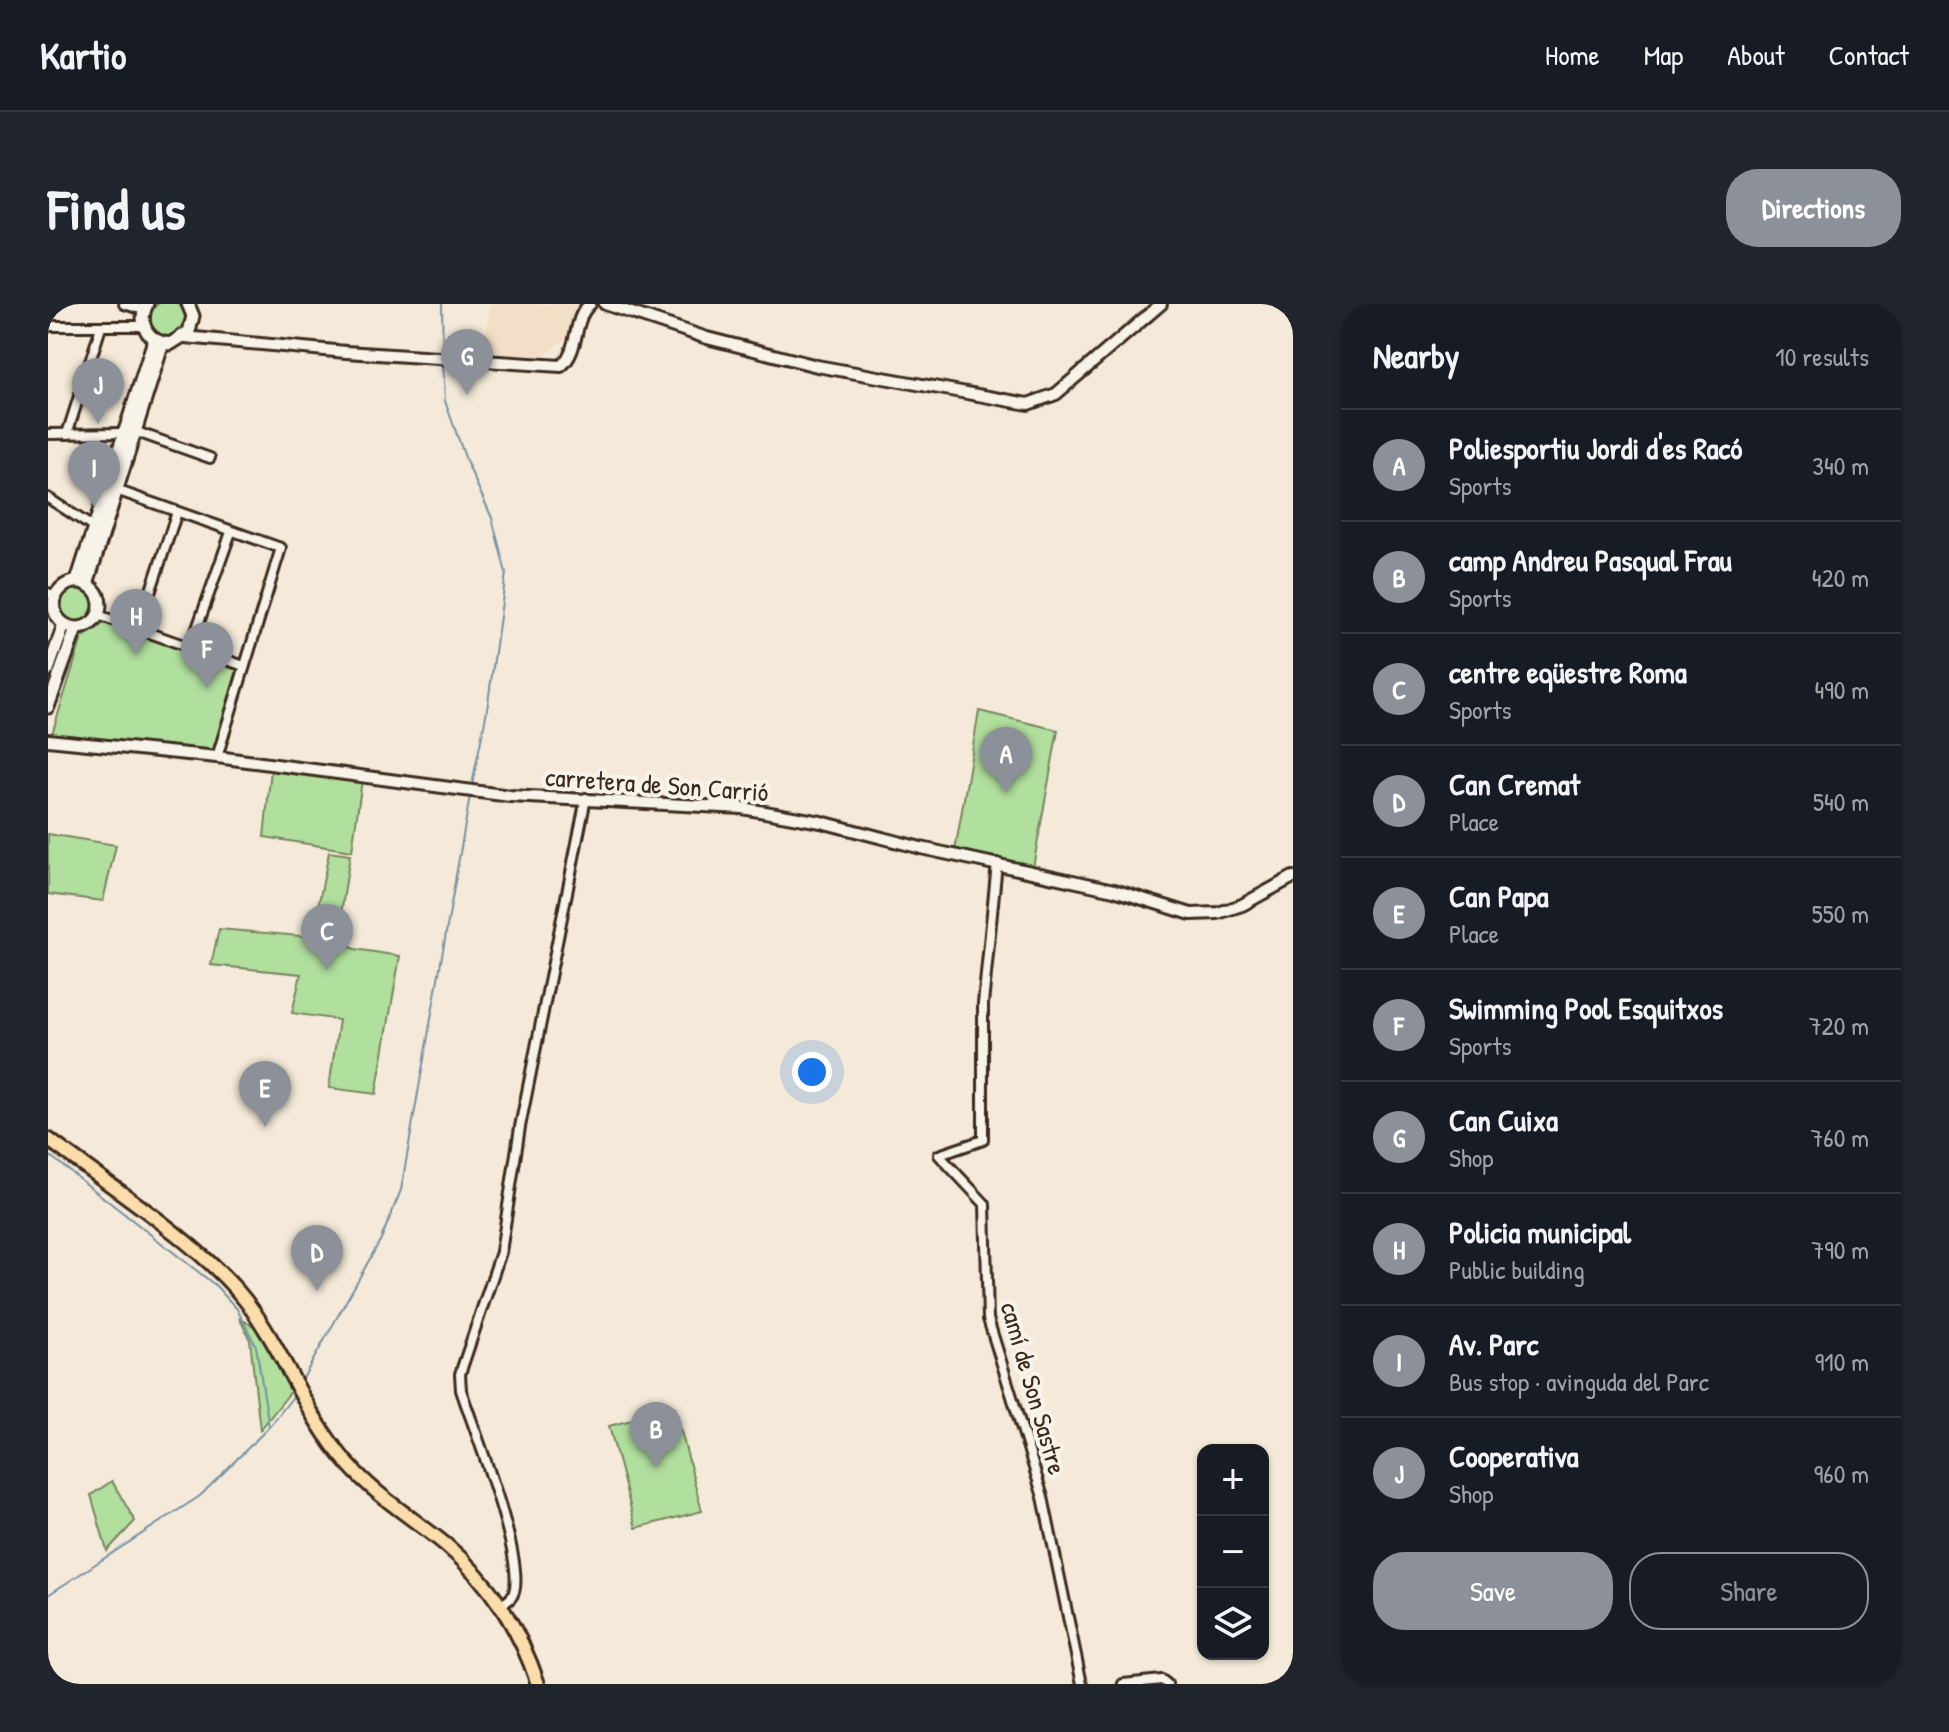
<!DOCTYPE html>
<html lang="en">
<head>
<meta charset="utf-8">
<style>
	body { margin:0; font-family:"Patrick Hand",sans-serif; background:#20242c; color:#f1f3f6 }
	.controls { position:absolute; right:24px; bottom:24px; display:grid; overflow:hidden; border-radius:16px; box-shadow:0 2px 6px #0004 }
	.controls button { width:72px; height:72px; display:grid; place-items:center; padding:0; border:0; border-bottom:2px solid #363941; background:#171b24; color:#f1f3f6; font:40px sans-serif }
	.you { position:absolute; left:764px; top:768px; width:28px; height:28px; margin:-20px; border:6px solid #fff; border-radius:50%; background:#1a73e8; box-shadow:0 0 0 12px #1a73e833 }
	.badge { display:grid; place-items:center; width:52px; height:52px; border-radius:50%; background:#8c9099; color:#fff; font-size:26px; font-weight:700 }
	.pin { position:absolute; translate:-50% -66px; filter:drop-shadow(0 2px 4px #0008) }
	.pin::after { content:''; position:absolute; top:42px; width:28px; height:24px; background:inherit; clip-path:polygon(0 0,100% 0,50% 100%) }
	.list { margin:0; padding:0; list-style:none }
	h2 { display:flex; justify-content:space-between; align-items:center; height:104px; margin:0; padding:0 32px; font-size:34px }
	h2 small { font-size:26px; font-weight:400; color:#9ea1a6 }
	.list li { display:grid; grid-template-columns:52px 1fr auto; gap:24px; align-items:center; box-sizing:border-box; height:112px; padding:0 32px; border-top:2px solid #363941 }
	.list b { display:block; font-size:30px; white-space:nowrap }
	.list p { margin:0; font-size:26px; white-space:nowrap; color:#9ea1a6 }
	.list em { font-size:26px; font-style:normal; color:#9ea1a6 }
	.actions { display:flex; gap:16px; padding:24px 32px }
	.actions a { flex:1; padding:18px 0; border:2px solid #8c9099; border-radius:32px; text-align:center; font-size:28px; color:#8c9099 }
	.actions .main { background:#8c9099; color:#fff }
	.icon { flex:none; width:44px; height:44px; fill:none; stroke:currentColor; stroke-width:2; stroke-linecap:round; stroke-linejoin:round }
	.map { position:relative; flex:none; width:1245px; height:1380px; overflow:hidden; border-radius:32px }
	header { display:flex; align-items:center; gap:48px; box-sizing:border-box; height:112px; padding:0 40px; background:#171b24; border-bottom:2px solid #363941 }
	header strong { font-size:38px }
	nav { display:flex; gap:44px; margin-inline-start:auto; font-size:28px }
	.intro { display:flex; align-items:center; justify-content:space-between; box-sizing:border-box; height:192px; padding:0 48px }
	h1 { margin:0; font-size:56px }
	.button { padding:20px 36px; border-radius:32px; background:#8c9099; color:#fff; font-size:28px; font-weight:700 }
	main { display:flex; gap:48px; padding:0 48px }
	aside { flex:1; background:#171b24; border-radius:32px; box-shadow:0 2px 6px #0004 }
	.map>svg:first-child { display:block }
	.built { fill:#f3dfc7 }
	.green { fill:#b1df9e; stroke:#76845e; stroke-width:2 }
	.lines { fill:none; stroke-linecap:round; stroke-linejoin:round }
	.stream { stroke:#7491a3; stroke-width:2 }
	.minor-casing { stroke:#3b2a1e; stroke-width:14 }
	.tertiary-casing { stroke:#3b2a1e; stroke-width:16 }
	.secondary-casing { stroke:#3b2a1e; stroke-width:17 }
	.primary-casing { stroke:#3b2a1e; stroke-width:18 }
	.minor { stroke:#f7f3e8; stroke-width:8 }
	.tertiary { stroke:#f7f3e8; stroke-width:10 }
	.secondary { stroke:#f7f3e8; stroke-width:11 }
	.primary { stroke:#fbddab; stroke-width:12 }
	.labels { text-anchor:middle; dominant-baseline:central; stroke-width:8; stroke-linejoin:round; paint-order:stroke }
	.street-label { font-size:26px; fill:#3b2a1e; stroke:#f7f3e8 }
</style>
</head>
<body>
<header>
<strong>Kartio</strong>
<nav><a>Home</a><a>Map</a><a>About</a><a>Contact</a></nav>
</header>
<div class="intro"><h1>Find us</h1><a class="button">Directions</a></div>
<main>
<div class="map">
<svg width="1245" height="1380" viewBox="0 0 1245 1380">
	<rect width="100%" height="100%" fill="#f5ead9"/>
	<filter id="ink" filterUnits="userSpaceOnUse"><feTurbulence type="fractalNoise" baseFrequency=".0125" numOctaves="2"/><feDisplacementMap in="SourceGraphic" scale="16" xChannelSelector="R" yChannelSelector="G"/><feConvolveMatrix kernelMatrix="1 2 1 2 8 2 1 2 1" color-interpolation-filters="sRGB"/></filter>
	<g filter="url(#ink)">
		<path class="built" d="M443,0H530L522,31L495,53L434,48Z"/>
		<g class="green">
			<circle cx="120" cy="16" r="19"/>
			<circle cx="29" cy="301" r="18"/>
			<path d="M57,319L189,366L164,450L3,433L34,334Z"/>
			<path d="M931,407L1010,426L985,563L907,547Z"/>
			<path d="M223,465L314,476L304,547L216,533Z"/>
			<path d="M0,530L68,541L55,597L0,590Z"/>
			<path d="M281,548L302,551L289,636L307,645L352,652L328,790L281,784L291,716L244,709L253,670L163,661L171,625L264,633Z"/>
			<path d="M192,1015L206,1022L244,1086L212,1126L202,1036Z"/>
			<path d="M627,1104L654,1207L588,1224L561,1122Z"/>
			<path d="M64,1177L87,1217L59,1247L43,1191Z"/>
		</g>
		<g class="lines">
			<g class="stream">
				<path d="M394,0L395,51"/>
				<path d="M395,58L397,97L419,159L444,214L458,269L439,406L424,481"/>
				<path d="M0,850L167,981L189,1005L208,1042L221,1123L152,1192L0,1291"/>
				<path d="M254,1076L333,935L353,886L422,492"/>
				<path d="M222,1122L247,1090"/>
			</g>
			<g class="minor-casing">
				<g id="minor">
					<path d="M76,0L96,6"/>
					<path d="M0,13L4,0"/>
					<path d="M0,22H96"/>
					<path d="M86,127L162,154"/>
					<path d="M0,130L76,129"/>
					<path d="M19,130L53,23"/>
					<path d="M68,186L233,244L169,453"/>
					<path d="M0,194L46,224"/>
					<path d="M0,289L7,292"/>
					<path d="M50,311L196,362"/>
					<path d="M90,325L129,208"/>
					<path d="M142,344L183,228"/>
					<path d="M949,559L935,700V836L891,851L937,900L940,1015L995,1193L1034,1380"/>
					<path d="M453,1301C459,1297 464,1295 466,1288C477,1253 426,1126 413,1086L412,1070L453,948L472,823L538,494"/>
					<path d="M1075,1380L1114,1376L1119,1380"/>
				</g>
			</g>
			<g class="tertiary-casing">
				<g id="tertiary">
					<path d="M557,0L659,34L769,62L980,100L1008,90L1113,0"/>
					<path d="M137,33L298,48L513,62C532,46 524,15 542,0"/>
					<path d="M0,436L169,453L462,492L694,504L773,518L873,544L1066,586L1143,610L1170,609L1194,601L1245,573"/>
				</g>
			</g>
			<g class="secondary-casing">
				<g id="secondary">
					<path d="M99,0C89,20 100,38 122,40L141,28L145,12L140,0"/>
					<path d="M29,277L106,36"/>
					<circle cx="29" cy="301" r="23"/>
					<path d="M39,280L115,39"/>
					<path d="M0,366L16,321"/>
					<path d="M0,403L28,325"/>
				</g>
			</g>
			<g class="primary-casing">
				<path id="primary" d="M0,835C59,880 152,939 197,996C237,1047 256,1111 300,1160C328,1192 365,1214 398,1241C443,1279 471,1324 490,1380"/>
			</g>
			<use href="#minor" class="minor"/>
			<use href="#tertiary" class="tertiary"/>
			<use href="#secondary" class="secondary"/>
			<use href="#primary" class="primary"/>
		</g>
	</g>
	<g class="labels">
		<g class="street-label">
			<text transform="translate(609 480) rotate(4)">carretera de Son Carrió</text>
			<text transform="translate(986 1084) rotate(74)">camí de Son Sastre</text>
		</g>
	</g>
</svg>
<div class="controls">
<button>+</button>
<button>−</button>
<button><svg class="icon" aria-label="layers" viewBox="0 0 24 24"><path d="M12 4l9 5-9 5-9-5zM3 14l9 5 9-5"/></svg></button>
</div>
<div class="you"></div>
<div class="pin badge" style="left:958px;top:489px">A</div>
<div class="pin badge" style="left:608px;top:1164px">B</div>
<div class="pin badge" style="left:279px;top:666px">C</div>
<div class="pin badge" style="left:269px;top:987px">D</div>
<div class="pin badge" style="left:217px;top:823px">E</div>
<div class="pin badge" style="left:159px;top:384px">F</div>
<div class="pin badge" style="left:419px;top:91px">G</div>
<div class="pin badge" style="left:88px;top:351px">H</div>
<div class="pin badge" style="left:46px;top:203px">I</div>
<div class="pin badge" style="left:50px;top:120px">J</div>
</div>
<aside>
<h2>Nearby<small>10 results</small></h2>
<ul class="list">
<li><span class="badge">A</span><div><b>Poliesportiu Jordi d'es Racó</b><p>Sports</p></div><em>340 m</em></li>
<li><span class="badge">B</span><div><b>camp Andreu Pasqual Frau</b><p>Sports</p></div><em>420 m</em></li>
<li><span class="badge">C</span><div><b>centre eqüestre Roma</b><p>Sports</p></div><em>490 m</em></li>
<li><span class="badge">D</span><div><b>Can Cremat</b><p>Place</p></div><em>540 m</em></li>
<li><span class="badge">E</span><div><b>Can Papa</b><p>Place</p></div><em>550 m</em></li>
<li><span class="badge">F</span><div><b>Swimming Pool Esquitxos</b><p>Sports</p></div><em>720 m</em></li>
<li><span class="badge">G</span><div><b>Can Cuixa</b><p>Shop</p></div><em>760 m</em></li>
<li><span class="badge">H</span><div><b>Policia municipal</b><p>Public building</p></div><em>790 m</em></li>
<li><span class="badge">I</span><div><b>Av. Parc</b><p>Bus stop · avinguda del Parc</p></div><em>910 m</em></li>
<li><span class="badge">J</span><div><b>Cooperativa</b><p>Shop</p></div><em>960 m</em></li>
</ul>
<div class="actions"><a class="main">Save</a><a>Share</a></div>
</aside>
</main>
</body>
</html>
